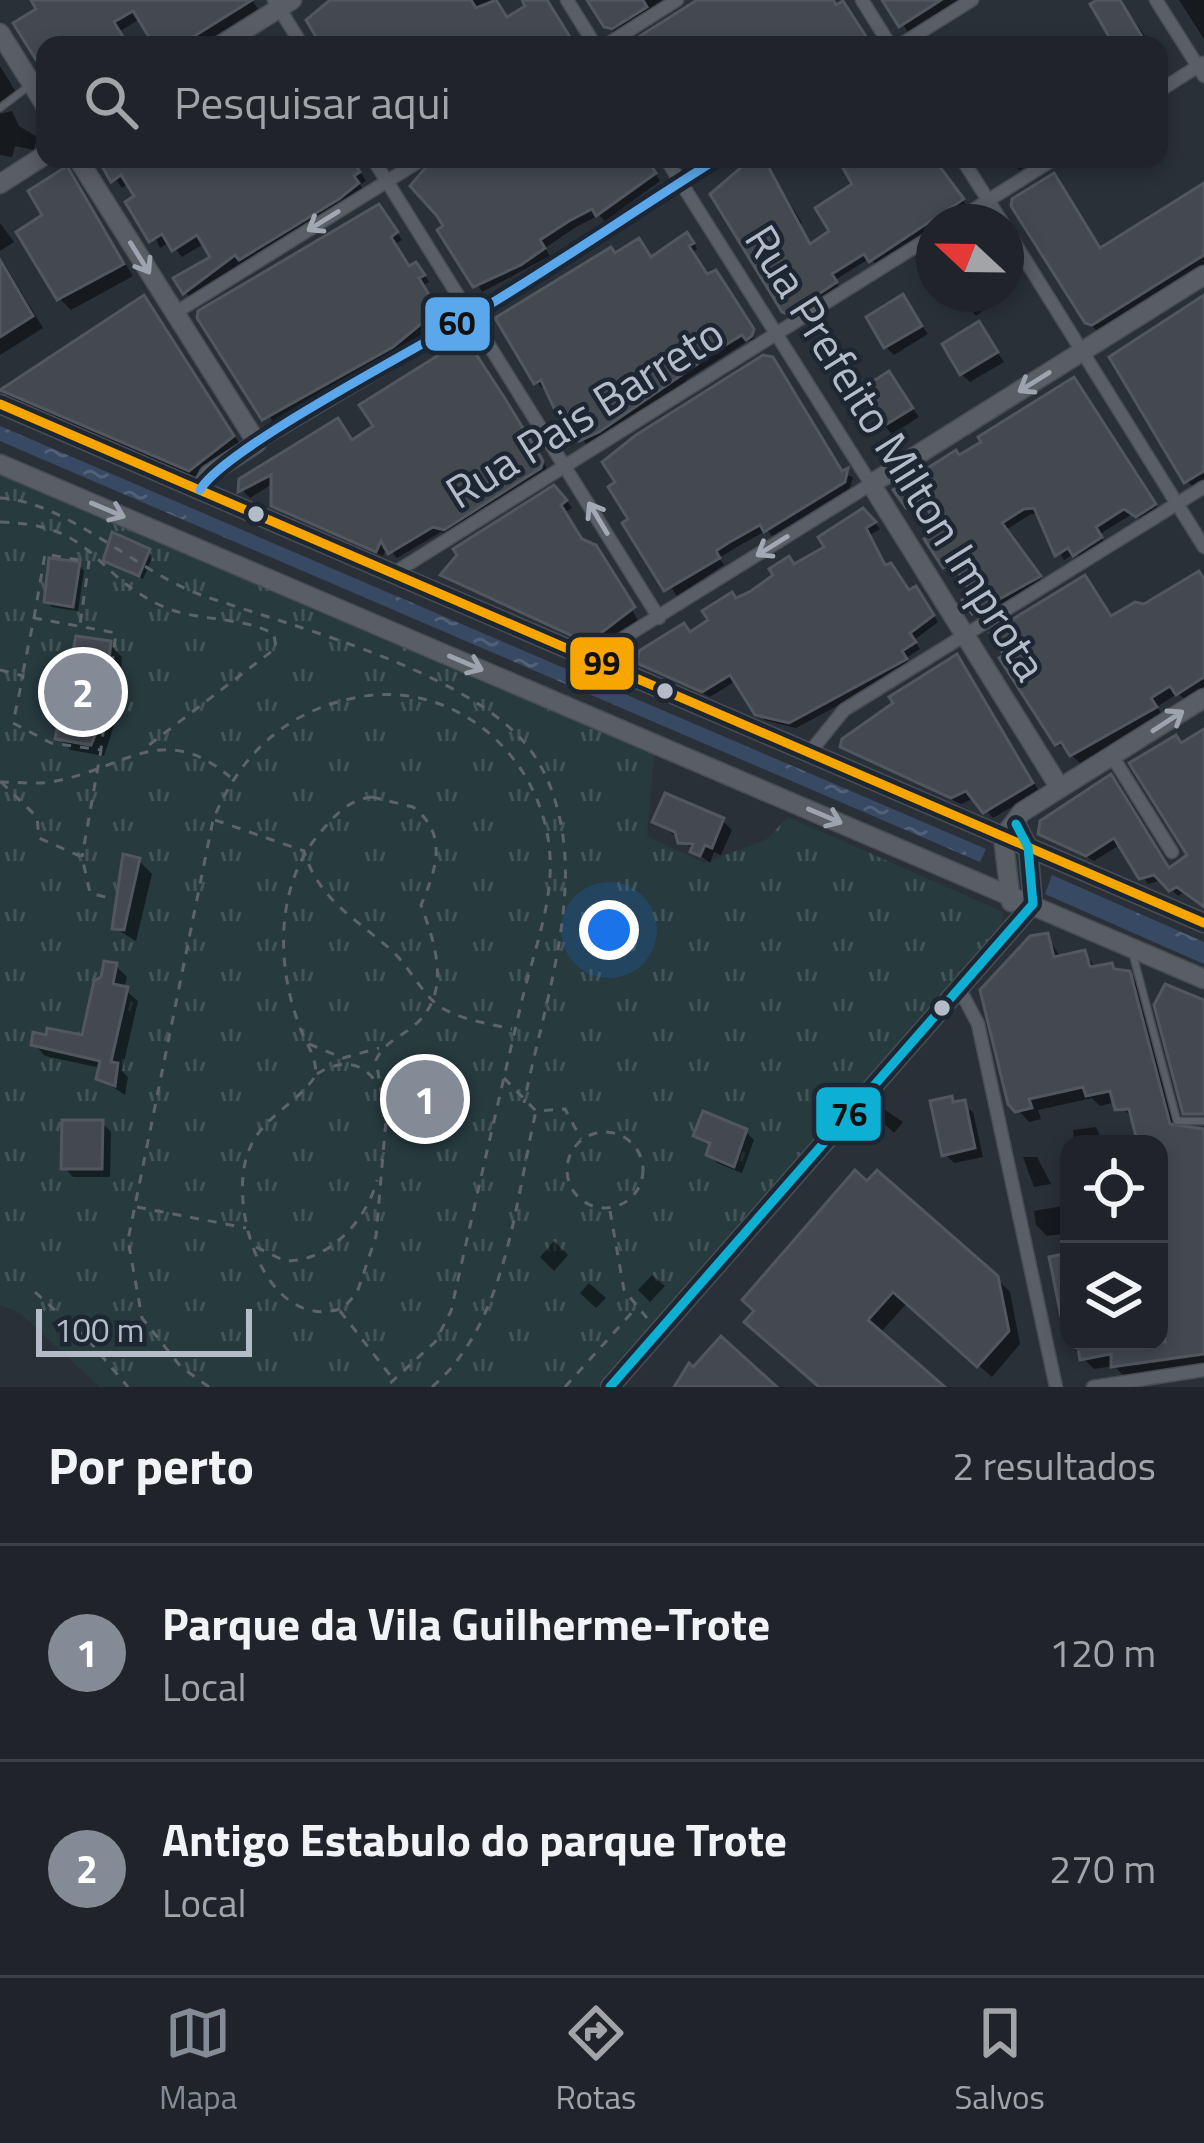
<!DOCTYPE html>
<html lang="pt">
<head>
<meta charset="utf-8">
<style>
	body { margin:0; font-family:"Titillium Web",sans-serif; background:#282c32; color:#f1f3f6 }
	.controls { position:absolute; right:36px; bottom:36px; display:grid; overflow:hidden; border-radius:24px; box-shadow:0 6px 18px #0003 }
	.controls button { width:108px; height:108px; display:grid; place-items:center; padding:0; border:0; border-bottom:3px solid #3d4147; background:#20242a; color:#f1f3f6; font:60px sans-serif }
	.compass { position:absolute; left:916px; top:204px; width:108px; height:108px; border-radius:50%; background:#20242a; box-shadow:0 6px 18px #0003; rotate:292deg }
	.scale { position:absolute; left:36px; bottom:30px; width:216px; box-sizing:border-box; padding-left:12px; border:6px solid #b4bcc9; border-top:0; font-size:33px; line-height:42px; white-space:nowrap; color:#b4bcc9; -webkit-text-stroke:9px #1d2633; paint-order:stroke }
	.you { position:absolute; left:609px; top:930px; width:42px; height:42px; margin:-30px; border:9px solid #fff; border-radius:50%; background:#1a73e8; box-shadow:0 0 0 18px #1a73e833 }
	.badge { display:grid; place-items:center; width:78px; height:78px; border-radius:50%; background:#848b96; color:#fff; font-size:39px; font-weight:700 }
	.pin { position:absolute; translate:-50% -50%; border:6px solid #fff; box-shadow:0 3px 12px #0006 }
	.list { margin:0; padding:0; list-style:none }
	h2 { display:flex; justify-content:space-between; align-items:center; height:156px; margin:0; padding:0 48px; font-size:51px }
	h2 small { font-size:39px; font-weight:400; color:#a2a4a8 }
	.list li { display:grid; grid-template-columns:78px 1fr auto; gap:36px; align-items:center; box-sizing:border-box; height:216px; padding:0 48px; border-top:3px solid #3d4147 }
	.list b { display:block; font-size:45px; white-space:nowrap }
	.list p { margin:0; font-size:39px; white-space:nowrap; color:#a2a4a8 }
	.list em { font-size:39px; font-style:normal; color:#a2a4a8 }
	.icon { flex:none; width:66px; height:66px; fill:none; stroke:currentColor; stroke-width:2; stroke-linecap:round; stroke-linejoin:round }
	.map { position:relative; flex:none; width:1204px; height:1387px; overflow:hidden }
	.search { position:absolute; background:#20242a; box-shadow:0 6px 18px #0003; left:36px; right:36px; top:36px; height:132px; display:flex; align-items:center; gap:30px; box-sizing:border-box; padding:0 42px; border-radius:24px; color:#a2a4a8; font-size:45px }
	.sheet { height:588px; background:#20242a }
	nav { display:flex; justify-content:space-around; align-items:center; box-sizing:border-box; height:168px; border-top:3px solid #3d4147; background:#20242a; font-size:33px; color:#a2a4a8 }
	nav a { display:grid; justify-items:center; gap:6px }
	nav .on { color:#848b96 }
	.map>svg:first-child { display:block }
	.park { fill:url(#park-tufts) }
	.water { fill:url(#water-ripples) }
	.shadow { fill:#0007 }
	.building { fill:#444950; stroke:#52575f; stroke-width:3 }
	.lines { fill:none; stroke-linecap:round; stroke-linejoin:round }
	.lane-casing { stroke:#484c53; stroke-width:9 }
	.street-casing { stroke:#484c53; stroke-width:15 }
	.secondary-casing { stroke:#484c53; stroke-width:21 }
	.path { stroke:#5d636a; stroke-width:3; stroke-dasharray:9 9; stroke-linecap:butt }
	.lane { stroke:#5a5e66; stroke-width:6 }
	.street { stroke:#5a5e66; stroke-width:12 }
	.secondary { stroke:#595d64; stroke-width:18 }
	.bus-1-casing { stroke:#1d2633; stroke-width:18 }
	.bus-2-casing { stroke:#1d2633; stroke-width:18 }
	.bus-3-casing { stroke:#1d2633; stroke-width:18 }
	.bus-1 { stroke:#f7a600; stroke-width:9 }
	.bus-2 { stroke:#5aa8eb; stroke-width:9 }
	.bus-3 { stroke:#0dafd3; stroke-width:9 }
	.oneway { stroke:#a2a9b5 }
	.oneway2 { stroke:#9da4b0 }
	.bus-dot { fill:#b4bcc9; stroke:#1d2633; stroke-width:4.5 }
	.labels { text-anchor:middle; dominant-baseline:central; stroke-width:9; stroke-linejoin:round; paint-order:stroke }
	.street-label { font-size:45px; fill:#b4bcc9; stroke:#1d2633 }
	.line-badge { stroke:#1d2633; stroke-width:4.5 }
	.pale-badge-label { font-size:33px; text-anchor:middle; font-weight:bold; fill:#111 }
</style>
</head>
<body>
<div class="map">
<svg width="1204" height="1387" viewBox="0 0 1204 1387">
	<defs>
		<pattern id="park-tufts" width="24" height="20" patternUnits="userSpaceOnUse" patternTransform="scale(3)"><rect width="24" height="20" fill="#273a3e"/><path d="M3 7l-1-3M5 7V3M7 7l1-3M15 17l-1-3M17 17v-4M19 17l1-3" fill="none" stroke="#445559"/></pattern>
		<pattern id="water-ripples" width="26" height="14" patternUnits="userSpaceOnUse" patternTransform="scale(3)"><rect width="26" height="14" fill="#384963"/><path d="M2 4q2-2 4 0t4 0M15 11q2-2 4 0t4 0" fill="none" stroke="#526178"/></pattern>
	</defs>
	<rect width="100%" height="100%" fill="#2a3038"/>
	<path class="park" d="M0,474L654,754L647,836L704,863L767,839L788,817L1003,912L1001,927L600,1387H100L19,1312L0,1305Z"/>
	<g class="water">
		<path d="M0,426L986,849L980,862L0,441Z"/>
		<path d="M1052,875L1204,942V964L1045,894Z"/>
	</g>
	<g class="shadow">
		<path d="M34,0H252L258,9L200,45H158L141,18L120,31L128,45H45V68L41,10Z"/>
		<path d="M338,0H496L508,20L530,6L526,0H547L575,45H329Z"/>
		<path d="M590,0H666L614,33Z"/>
		<path d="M703,0H831L849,12L871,45H631Z"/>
		<path d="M886,0H958L908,32Z"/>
		<path d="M1093,0H1120L1151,45H1118Z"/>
		<path d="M1179,0H1204V39Z"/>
		<path d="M0,66L16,92L0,102Z"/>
		<path d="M12,111L19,126L37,137L34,150L15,146L12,157L0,155V114Z"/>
		<path d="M101,159H352L366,181L360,185L365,193L249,267L245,262L193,300L185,292L215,258L205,243L182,257L170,242L160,248L130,183L122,188Z"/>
		<path d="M434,159H646L660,181L605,221L599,215L576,227L545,248L550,256L482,292L447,227L413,185L435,166Z"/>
		<path d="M757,159L765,162L802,223L797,227L810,248L833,232L856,185L841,159H940L944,165L939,168L952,189L960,191L967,209L945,222H934V229L876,265L870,258L835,280L840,288L795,317L784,310L729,177Z"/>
		<path d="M1002,159H1038L1020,170Z"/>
		<path d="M66,170L133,276L71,310L59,298L46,216Z"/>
		<path d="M1053,177L1103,250L1204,186V275L1101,335L1088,322Z"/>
		<path d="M385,214L402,240L395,244L411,269L422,272L429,282L423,285L442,317L400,352L276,426L200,317Z"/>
		<path d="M0,223L14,242L0,251Z"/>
		<path d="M693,241L697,249L692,253L708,277L721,279L757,342L749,340L686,380L689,384L587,445L580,437L575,440L548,384L542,388L537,382L616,256L652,260Z"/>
		<path d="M0,257L43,328L0,355Z"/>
		<path d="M959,294H999L1001,297L976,316Z"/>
		<path d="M902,298L928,334L894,355L886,347Z"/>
		<path d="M144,299L242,447L200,479L9,398L1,389Z"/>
		<path d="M1204,299V482L1193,487L1187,481Z"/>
		<path d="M978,325L1004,362L970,382L954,368L945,345Z"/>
		<path d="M474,352L548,470L451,535L441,532L397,558L387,546L383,556L281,512L274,505V483L250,498L244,492L242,481L353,443Z"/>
		<path d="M772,359L843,474L853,477L850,488L772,536L767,530L735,548L719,558L724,565L677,596L626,524Z"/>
		<path d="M889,375L919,417L892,434L884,425Z"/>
		<path d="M1080,387L1160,511L1144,521L1132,514L1100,534L1106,545L1082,560L1075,553L1064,560L1040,514H1031L1006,530L1044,583L986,620L967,600L975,594L959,568L952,572L945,566L941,532L929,503L914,512L908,506L960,458Z"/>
		<path d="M558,490L572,508L565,512L584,543L602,555L638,621L596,647L446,579L445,569L461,556Z"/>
		<path d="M867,513L880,529L870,535L887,568L910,593L922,596L938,622L914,640L920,649L906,658L911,666L796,728L764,720L737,680L710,697L640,662L807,561Z"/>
		<path d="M148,551L153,556L143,579L107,560Z"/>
		<path d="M79,565L84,571L78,611L52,607L47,601Z"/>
		<path d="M1204,580V690L1186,701L1178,693L1157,707L1163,716L1080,763L1057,743L1112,619Z"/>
		<path d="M74,641L109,644L122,657L118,713L104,756L71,750L58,738Z"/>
		<path d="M957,658L1039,791L993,818L975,798L961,804L847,751L845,741Z"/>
		<path d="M1204,730V905L1185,891L1178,896L1163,880L1148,884L1121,844L1094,861L1041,832L1110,778L1170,871L1191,858L1182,746Z"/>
		<path d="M656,821H723L732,830L721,855L714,852L710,863Z"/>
		<path d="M125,858L139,861L152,874L136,941L115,928Z"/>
		<path d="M1047,936L1061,958L1084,953L1097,969L1128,974L1140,986L1182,1131H1204V1365L1125,1377L1114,1366L1094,1369L1069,1344L1052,1259L1069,1256V1342H1159V1144H1145L1135,1120L1116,1102L1100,1106L1092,1098L1038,1110L1041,1119L1029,1122L1011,1102Z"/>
		<path d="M116,966L127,977L124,989L138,1001L122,1071L128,1077L125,1095L99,1078L101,1068L45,1056L34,1044L84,1039Z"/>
		<path d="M951,1099L973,1112L983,1157L954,1163L945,1154Z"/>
		<path d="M884,1109L903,1122L894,1133L878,1118Z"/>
		<path d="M102,1123L111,1132L110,1177H73L64,1167Z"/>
		<path d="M1096,1127L1103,1143L1074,1140L1073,1130Z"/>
		<path d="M745,1131L754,1140L742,1173L717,1163L709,1154L712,1146L696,1135Z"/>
		<path d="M1023,1157H1037L1051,1184L1034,1187Z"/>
		<path d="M1069,1205V1233L1047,1236L1036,1225L1034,1211Z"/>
		<path d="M554,1241L568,1255L554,1271L540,1257Z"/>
		<path d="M652,1275L665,1286L650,1302L638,1290Z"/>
		<path d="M996,1278L1010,1292L1020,1344L992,1377L907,1303L879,1334L940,1387H822L761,1334L757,1311L746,1300Z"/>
		<path d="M589,1283L606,1298L596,1308L580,1293Z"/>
	</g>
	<g class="building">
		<path d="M31,0H252L180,45H154L133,11L114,22L128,45H45V74L13,23L36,9Z"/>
		<path d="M330,0H471L476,8L496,0L507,17L525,6L522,0H547L575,45H321L306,20Z"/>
		<path d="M587,0H643L647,7L612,29L604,27Z"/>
		<path d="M697,0H833L836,5L843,1L869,41L626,45Z"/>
		<path d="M882,0H941L899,27Z"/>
		<path d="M1097,0H1120L1147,45H1114L1090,4Z"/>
		<path d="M98,159H352L360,172L354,176L359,183L339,199L239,260L235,255L183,294L173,278L210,257L197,235L172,251L162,234L149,242L125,202L134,196L121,175L111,182Z"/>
		<path d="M433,159H647L656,173L596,216L592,209L569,221L540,240L545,248L521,265L473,287L437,230L443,226L437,216L410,186Z"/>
		<path d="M751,159H764L810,244L829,231L815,208L852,184L838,159H934L964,199L869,262L864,254L832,274L837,282L788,314L782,312L710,194Z"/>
		<path d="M67,166L124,264L57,300L16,232L42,215L28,191Z"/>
		<path d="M1054,173L1100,248L1204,183V255L1092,325L1085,323L1011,206L1012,199Z"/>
		<path d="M379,204L398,232L391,237L409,266L416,262L425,275L419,278L438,310L393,347L262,420L197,318L198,311Z"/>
		<path d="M687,232L694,243L689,246L707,274L716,270L754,329L752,336L746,340L742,335L722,347L599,432L579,441L574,432L567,436L541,380L534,384L495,318L611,247L615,253L639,238L651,257Z"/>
		<path d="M0,260L33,316L0,337Z"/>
		<path d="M903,294L922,326L884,348L866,317Z"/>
		<path d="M144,295L234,436L189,471L0,390Z"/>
		<path d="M1204,295V471L1184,483L1109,357Z"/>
		<path d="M979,321L998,352L960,375L942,344Z"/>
		<path d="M461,341L468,342L504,397L543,461L541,468L444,530L433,527L388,554L381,541L376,552L271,506V475L238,492L239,479L338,418L352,440L373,426L359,405Z"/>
		<path d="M763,355L773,357L842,471L848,468L845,482L764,532L760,525L728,543L716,551L720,558L664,591L622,523L628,519L608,487L615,482L602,462L636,435Z"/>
		<path d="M889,371L913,408L882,427L858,391Z"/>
		<path d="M1074,377L1156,504L1136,517L1124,509L1096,527L1102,537L1073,556L1068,548L1055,556L1034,508L1024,509L1002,523L1041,576L972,614L962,600L971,593L952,563L943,568L924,539L937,531L923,497L906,508L893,490L956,450L959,455L981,442L978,437Z"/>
		<path d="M554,485L567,500L561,505L582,539L596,545L635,607L588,643L440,575L457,555L453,549Z"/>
		<path d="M863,508L876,522L866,528L885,565L891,563L909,590L916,586L934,615L910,633L916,642L902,651L907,659L789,723L755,715L730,675L702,692L637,663L639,651L684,623L690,632L708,620L702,611L732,592L736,598L751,591L773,575L769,569L789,556L794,564L824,547L818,537Z"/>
		<path d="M112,532L150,549L139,576L103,561Z"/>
		<path d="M49,558L80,562L73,607L44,602Z"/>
		<path d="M1199,571L1204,579V677L1176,695L1170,686L1151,698L1157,707L1070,756L1061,742L1055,745L999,658L1004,655L990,633L1085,575L1111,616L1135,602L1144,604Z"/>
		<path d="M76,636L111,641L104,714L91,745L55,739Z"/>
		<path d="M957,654L1033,783L983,813L966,791L951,798L840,747L842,739L893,703L889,697Z"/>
		<path d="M1204,729V907L1177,887L1169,891L1154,875L1139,879L1114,838L1086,856L1038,834L1040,821L1111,774L1169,868L1187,855L1129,763L1176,735L1181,743Z"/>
		<path d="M665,793L724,818L712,848L705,845L700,856L690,852L693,844L678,843L675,832L652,822Z"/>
		<path d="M123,854L140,858L124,930L112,929Z"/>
		<path d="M1048,933L1054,957L1085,950L1090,967L1112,963L1114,969L1130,971L1170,1124L1204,1129V1354L1111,1367V1354L1080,1360L1077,1342H1165L1159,1311V1144L1137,1141L1129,1109L1115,1110L1110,1091L1086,1096L1083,1087L1029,1099L1032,1108L1015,1112L1008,1104L980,990L1030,936Z"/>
		<path d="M104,961L117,963L113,984L128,987L111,1062L118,1063L115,1086L96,1079L100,1061L31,1045L33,1032L46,1035L47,1028L82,1035L94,981L101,977Z"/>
		<path d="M1165,984L1204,1000V1114H1183L1154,1005Z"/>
		<path d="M952,1096L953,1102L965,1100L975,1148L942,1156L930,1101Z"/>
		<path d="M703,1111L747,1129L734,1167L706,1155L710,1143L693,1136Z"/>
		<path d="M62,1120H103L102,1169H61Z"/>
		<path d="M855,1170L867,1181L877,1170L998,1276L1009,1331L977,1367L893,1292L868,1320L945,1387H819L744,1322L754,1311L742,1300Z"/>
		<path d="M1069,1253V1331H1064L1049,1257Z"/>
		<path d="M721,1336L777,1387H674L689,1363L693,1367Z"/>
	</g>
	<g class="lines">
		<g class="lane-casing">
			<g id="lane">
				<path d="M0,108L29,86"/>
				<path d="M1132,951L1177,1121H1204"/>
			</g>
		</g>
		<g class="street-casing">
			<g id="street">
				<path d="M274,0L302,45"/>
				<path d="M567,0L595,45"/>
				<path d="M862,0L890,45"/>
				<path d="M1156,0L1204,76"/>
				<path d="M606,45L677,0"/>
				<path d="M900,45L972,0"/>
				<path d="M1159,91L1203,63"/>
				<path d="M373,159L659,618"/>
				<path d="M962,159L1002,222"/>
				<path d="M954,222L1054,159"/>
				<path d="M1006,229L1204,547"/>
				<path d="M175,313L423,159"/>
				<path d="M257,443L472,315L717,159"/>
				<path d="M394,573L934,235"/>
				<path d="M591,658L871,484L666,159"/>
				<path d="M810,752L844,710L1204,487"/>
				<path d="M1112,756L1172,852"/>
				<path d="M958,986L978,1024L1056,1387"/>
				<path d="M1093,1387L1204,1370"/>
			</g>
		</g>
		<g class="secondary-casing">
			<g id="secondary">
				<path d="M0,33L45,105"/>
				<path d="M221,45L292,0"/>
				<path d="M78,159L257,443L209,474L200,490"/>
				<path d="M0,184L45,155"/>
				<path d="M0,404L1204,923"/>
				<path d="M0,464L1204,979"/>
				<path d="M1060,788L871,484L1204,275"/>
				<path d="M1011,902L1003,837L1022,812L1204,698"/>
				<path d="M610,1387L1033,904L1028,847L1016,824"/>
			</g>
		</g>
		<g class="path">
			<path d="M0,498C67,501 141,575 204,596C297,628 458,668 524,742C557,780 568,839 565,888C562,958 538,1033 524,1103"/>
			<path d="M0,522C99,525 89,573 164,607C198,622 242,616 274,634L276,648L145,748"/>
			<path d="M34,618L45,554L89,562L80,625"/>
			<path d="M0,670L23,676L13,723L51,743L101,750L82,857"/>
			<path d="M23,672L34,618L116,633L101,749"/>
			<path d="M0,782C18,782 39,785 56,781C125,768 163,720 230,777"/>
			<path d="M1,782L37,817L39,838L82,857L90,893L113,899"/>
			<path d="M372,797L413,807C449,834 436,870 421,905C436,946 453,996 411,1028C397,1039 383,1044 376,1060L386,1120L376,1236L357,1293L343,1308C265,1335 226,1205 249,1150C262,1116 298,1104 316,1075C316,1053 304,1042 298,1022C276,962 276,883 320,833C335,815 348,800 372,797Z"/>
			<path d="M215,820L304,851C318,899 355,918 390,949C407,964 417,985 432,1000C451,1019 487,1023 512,1029"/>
			<path d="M309,1044L343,1058L379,1048"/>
			<path d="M317,1074C338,1060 361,1060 376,1082"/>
			<path d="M504,1078L536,1111L565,1109L581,1139"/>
			<circle cx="605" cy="1170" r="38"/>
			<path d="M137,1207L246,1228"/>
			<path d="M610,1211L624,1290L647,1318"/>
			<path d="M256,1247L285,1261C329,1262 367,1220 377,1180"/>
			<path d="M35,1292L90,1342L128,1387"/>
			<path d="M340,1311L393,1379"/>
			<path d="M209,1387L181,1367L142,1318L128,1240L213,820C240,754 287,710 359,697C457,679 545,759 550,857C553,903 533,954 522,1000C498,1103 474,1207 451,1311L435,1342L386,1387"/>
			<path d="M432,1387C507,1323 515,1202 536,1111"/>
			<path d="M565,1387L636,1308"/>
		</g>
		<use href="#lane" class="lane"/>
		<use href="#street" class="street"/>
		<use href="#secondary" class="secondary"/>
		<g class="bus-1-casing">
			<path id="bus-1" d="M0,404L1204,923"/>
		</g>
		<g class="bus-2-casing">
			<path id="bus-2" d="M200,490C223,449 417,349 469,317C553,267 634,211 717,159"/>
		</g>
		<g class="bus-3-casing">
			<path id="bus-3" d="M610,1387L1033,904L1028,847L1016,824"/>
		</g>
		<use href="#bus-1" class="bus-1"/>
		<use href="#bus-2" class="bus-2"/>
		<use href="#bus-3" class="bus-3"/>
	</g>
	<defs><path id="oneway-shaft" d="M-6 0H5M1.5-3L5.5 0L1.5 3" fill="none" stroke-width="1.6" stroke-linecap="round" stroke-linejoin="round" transform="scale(3)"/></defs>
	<g class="oneway">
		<use href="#oneway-shaft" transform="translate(323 221) rotate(148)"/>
		<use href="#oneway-shaft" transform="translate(598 518) rotate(-121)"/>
		<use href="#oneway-shaft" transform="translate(772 546) rotate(148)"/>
	</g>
	<g class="oneway2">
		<use href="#oneway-shaft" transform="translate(140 258) rotate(58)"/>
		<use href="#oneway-shaft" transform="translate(1034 382) rotate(148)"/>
		<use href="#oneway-shaft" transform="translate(108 510) rotate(23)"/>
		<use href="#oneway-shaft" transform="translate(466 663) rotate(23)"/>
		<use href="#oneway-shaft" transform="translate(1168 721) rotate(-33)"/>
		<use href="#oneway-shaft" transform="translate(825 816) rotate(23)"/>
	</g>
	<g class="bus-dot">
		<circle cx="256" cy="514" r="10"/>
		<circle cx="665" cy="691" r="10"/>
		<circle cx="942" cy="1008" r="10"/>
	</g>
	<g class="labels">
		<g class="street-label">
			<text transform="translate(584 412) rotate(-32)">Rua Pais Barreto</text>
			<text transform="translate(897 452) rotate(58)">Rua Prefeito Milton Improta</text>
		</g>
	</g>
	<g class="line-badge">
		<rect x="423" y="295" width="69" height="58" rx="12" fill="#5aa8eb"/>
		<rect x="568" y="635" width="68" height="57" rx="12" fill="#f7a600"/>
		<rect x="814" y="1085" width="69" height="58" rx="12" fill="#0dafd3"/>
	</g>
	<g class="pale-badge-label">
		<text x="457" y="335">60</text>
		<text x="602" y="675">99</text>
		<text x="849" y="1126">76</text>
	</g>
</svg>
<div class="controls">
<button><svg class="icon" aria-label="locate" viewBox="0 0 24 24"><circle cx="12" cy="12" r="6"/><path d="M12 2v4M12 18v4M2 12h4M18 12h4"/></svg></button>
<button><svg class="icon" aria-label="layers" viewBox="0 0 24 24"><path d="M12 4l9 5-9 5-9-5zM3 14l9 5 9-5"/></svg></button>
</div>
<svg class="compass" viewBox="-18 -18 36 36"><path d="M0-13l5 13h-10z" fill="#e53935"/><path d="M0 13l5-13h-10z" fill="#a2a4a8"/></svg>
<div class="scale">100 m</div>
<div class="you"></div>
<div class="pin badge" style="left:425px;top:1099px">1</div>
<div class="pin badge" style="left:83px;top:692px">2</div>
<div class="search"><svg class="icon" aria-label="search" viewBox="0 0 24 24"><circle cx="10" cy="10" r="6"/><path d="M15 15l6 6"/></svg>Pesquisar aqui</div>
</div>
<section class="sheet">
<h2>Por perto<small>2 resultados</small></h2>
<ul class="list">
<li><span class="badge">1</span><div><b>Parque da Vila Guilherme-Trote</b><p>Local</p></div><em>120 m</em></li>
<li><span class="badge">2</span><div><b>Antigo Estabulo do parque Trote</b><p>Local</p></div><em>270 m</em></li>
</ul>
</section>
<nav>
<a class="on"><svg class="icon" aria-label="map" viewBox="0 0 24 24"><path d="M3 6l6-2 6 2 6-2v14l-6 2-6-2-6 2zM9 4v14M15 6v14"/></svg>Mapa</a>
<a><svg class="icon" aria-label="directions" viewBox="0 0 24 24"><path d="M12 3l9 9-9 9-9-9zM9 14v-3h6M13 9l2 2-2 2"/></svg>Rotas</a>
<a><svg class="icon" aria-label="saved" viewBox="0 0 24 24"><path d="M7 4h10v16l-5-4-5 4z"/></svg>Salvos</a>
</nav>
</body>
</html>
